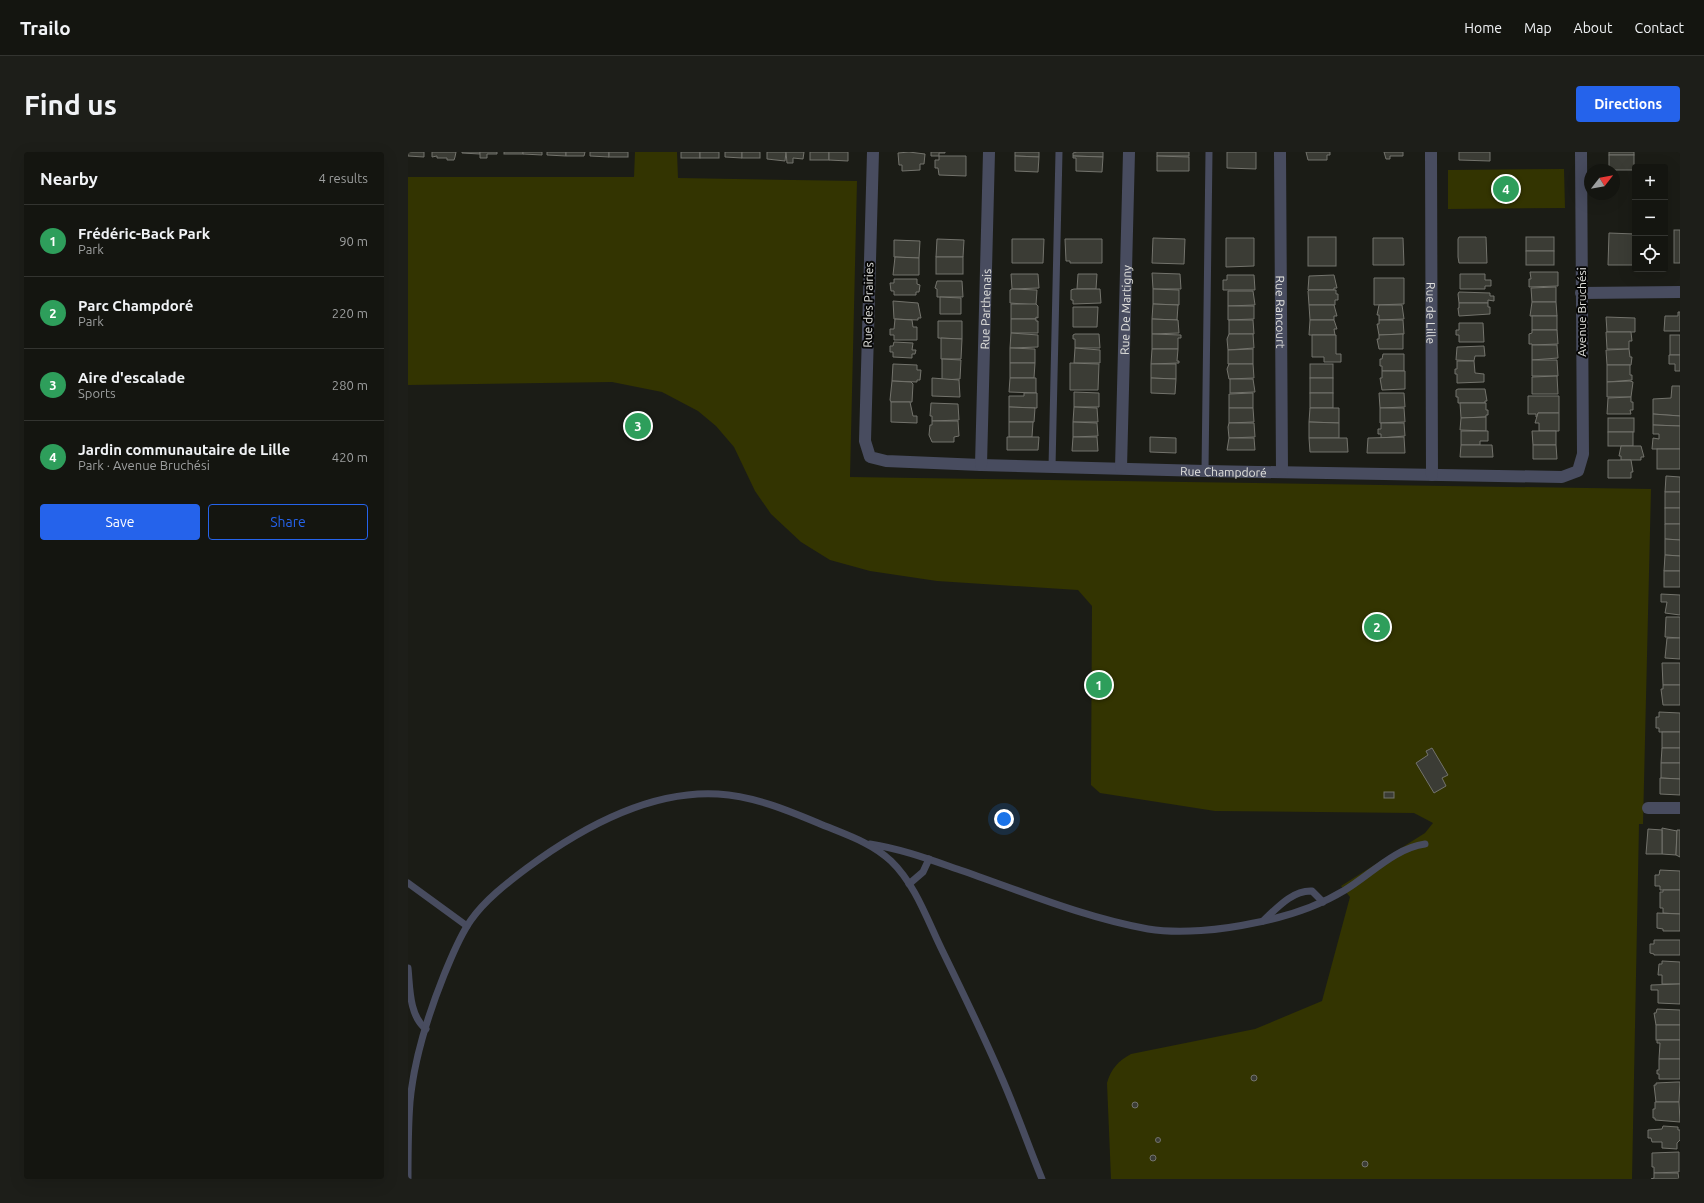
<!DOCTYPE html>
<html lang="en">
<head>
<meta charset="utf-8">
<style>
	body { margin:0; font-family:Ubuntu,sans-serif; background:#1d1e19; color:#f1f3f6 }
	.controls { position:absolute; right:12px; top:12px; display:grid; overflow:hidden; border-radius:4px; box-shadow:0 4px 16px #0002 }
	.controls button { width:36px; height:36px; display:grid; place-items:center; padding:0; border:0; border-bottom:1px solid #333430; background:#141510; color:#f1f3f6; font:20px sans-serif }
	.compass { position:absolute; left:1176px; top:12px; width:36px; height:36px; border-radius:50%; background:#141510; box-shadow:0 4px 16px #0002; rotate:59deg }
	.you { position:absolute; left:596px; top:667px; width:14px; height:14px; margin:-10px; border:3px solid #fff; border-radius:50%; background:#1a73e8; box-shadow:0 0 0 6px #1a73e833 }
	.badge { display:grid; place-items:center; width:26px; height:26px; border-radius:50%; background:#2563eb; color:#fff; font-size:13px; font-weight:700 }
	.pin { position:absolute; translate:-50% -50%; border:2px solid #fff; box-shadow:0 1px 4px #0006 }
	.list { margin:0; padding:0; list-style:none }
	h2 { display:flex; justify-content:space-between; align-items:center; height:52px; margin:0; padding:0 16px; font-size:17px }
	h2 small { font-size:13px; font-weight:400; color:#9d9f9f }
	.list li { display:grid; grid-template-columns:26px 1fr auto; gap:12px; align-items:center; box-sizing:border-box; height:72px; padding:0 16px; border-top:1px solid #333430 }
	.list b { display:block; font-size:15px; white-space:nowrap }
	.list p { margin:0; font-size:13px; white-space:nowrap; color:#9d9f9f }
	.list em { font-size:13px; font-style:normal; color:#9d9f9f }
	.actions { display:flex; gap:8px; padding:12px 16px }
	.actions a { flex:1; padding:9px 0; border:1px solid #2563eb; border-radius:4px; text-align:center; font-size:14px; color:#2563eb }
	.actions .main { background:#2563eb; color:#fff }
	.icon { flex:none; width:22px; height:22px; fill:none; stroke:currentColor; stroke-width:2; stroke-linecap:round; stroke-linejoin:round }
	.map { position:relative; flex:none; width:1272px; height:1027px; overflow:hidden; border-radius:4px }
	header { display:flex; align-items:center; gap:24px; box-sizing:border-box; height:56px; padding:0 20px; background:#141510; border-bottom:1px solid #333430 }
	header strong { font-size:19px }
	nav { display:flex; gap:22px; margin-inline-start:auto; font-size:14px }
	.intro { display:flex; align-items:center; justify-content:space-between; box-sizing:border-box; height:96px; padding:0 24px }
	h1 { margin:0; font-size:28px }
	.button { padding:10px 18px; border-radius:4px; background:#2563eb; color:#fff; font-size:14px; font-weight:700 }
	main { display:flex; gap:24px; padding:0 24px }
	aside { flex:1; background:#141510; border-radius:4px; box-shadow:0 4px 16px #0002 }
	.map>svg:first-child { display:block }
	.green { fill:#333401 }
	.building { fill:#3b3c35; stroke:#73736c }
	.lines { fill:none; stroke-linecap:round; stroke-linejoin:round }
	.service { stroke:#484c5f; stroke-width:7 }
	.minor { stroke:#484c5f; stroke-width:12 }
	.labels { text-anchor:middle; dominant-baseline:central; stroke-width:4; stroke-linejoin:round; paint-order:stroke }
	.street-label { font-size:12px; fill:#e2e2de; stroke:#060605 }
</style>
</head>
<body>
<header>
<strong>Trailo</strong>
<nav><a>Home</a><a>Map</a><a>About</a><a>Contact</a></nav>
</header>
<div class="intro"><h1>Find us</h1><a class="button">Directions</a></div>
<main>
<aside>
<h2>Nearby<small>4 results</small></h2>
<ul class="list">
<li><span class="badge" style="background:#2e9e5b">1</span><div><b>Frédéric-Back Park</b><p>Park</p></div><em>90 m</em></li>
<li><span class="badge" style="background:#2e9e5b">2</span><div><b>Parc Champdoré</b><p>Park</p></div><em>220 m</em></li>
<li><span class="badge" style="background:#2e9e5b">3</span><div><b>Aire d'escalade</b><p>Sports</p></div><em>280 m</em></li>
<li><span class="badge" style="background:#2e9e5b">4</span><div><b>Jardin communautaire de Lille</b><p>Park · Avenue Bruchési</p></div><em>420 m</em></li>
</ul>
<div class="actions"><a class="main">Save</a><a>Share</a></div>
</aside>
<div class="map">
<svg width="1272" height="1027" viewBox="0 0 1272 1027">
	<rect width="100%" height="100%" fill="#1b1c16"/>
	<g class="green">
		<path d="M227,0H269L270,26L449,29L442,325L1243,337L1235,672H1231L1224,1027H703L699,931C703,917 710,909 723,902L847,877L914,849L942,745L933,734L1017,681L1025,671L1006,661L807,659L692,641L683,633L684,454L670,438L529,429L462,419L422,408L393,390L363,362L347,339L326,295L308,274L290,259L254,240L204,230L0,233V25H226Z"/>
		<path d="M1156,17L1157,56L1040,57V18Z"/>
	</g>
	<g class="building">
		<path d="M0,0H16V5L0,4Z"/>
		<path d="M24,0H48L47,5L46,8H39V6H29V4L24,5Z"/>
		<path d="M54,0H72V2L54,1Z"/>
		<path d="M72,0H89V2H79V6H72Z"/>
		<rect x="96" y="0" width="19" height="2"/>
		<path d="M115,0H134V3L115,2Z"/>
		<path d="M139,0H158V4L139,3Z"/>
		<path d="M158,0H177L176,4H158Z"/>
		<path d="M182,0H201V5L182,4Z"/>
		<rect x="201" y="0" width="19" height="5"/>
		<rect x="273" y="0" width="19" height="6"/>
		<rect x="292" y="0" width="19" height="6"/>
		<path d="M317,0H334V6L317,5Z"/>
		<rect x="334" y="0" width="18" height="6"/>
		<path d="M359,0H378L377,9L359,7Z"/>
		<path d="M378,0H396L395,7L385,6V11H379Z"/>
		<rect x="402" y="0" width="19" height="8"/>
		<path d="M421,0H440V9L421,8Z"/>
		<path d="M501,0L517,2L516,12H512V18L494,19V13H491L490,1Z"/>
		<path d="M523,0H537V1H531V4H523Z"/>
		<path d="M607,0H631V5L607,4Z"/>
		<path d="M669,0H695V5L665,4V1Z"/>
		<rect x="749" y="0" width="32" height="4"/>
		<path d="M819,0H848V17L819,16Z"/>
		<path d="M898,0H922V3H919V8H900Z"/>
		<path d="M976,0H995V4H982V7H978Z"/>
		<path d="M1051,0H1082V9L1051,8Z"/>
		<rect x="1201" y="0" width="25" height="3"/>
		<rect x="1201" y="3" width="25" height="15"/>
		<path d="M531,4H558V24L531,23L530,16H527V8H531Z"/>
		<path d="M607,4L631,5L630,20L607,19Z"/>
		<path d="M665,4L695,5L694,20L668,19V6H665Z"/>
		<path d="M749,4L781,5V19H749Z"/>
		<rect x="1266" y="78" width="6" height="33"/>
		<path d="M1201,81L1227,82V113H1200Z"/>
		<rect x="900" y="85" width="28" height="29"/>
		<path d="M1051,85H1078L1079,111H1051L1050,105V87Z"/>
		<rect x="1118" y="85" width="28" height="14"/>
		<path d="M745,86L777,87L776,112L744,111Z"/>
		<path d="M818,86H846V114L818,115Z"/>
		<path d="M965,86H995L996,113H965Z"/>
		<path d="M529,87L556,88L555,105H528Z"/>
		<path d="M604,87H636L635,111H604Z"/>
		<path d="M657,87H694V111H662V109H658Z"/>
		<path d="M486,88L512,89L511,106L486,105Z"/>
		<rect x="1118" y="99" width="28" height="14"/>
		<path d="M487,105L511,106V123H485Z"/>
		<rect x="528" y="105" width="27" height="17"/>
		<path d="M1122,120H1150V134L1121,135V127H1123Z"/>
		<path d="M744,121L772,122L773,137H745Z"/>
		<path d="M603,122H630L631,136L604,137Z"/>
		<path d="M670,122H689L688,137H669Z"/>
		<path d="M1052,122H1077V128H1083V134H1077V137H1052Z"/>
		<path d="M819,123H846L847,138H815V128H819Z"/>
		<path d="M926,123L929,136H926V138H900L901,124Z"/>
		<path d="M966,126H996V152L966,153Z"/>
		<path d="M486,127H509V132L512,133L511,140H508V143H486V139H483L482,131H486Z"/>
		<path d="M529,129H554L555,145H529V137L527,136Z"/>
		<path d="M1148,135V150H1124L1123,136Z"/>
		<path d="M604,137L629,138L628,153L602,151V138Z"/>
		<path d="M666,137H692L693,151L665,152V148H663V138Z"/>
		<path d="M745,137L771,138V153L745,152Z"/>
		<path d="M901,138H928V142H930V148H927V153H901L900,139Z"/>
		<path d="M820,139H845L847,153L820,154Z"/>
		<path d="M1051,140L1082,141V144H1086V149L1080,148V151H1051L1050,142Z"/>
		<path d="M532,145L553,146V162H532Z"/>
		<path d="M485,149L510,151L513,166H510V168L486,167Z"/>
		<path d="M1124,150H1148L1149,164H1122Z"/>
		<path d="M1051,151H1080V155H1082V162L1051,164L1050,156H1051Z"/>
		<path d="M603,152H628L630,154V166L628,165V167H603Z"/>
		<path d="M745,152L770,153L769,168L744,167Z"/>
		<path d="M901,153H926L929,164H926V168H902Z"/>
		<path d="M971,153H994L996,167L971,168V163H969Z"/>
		<path d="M820,154H846V167L820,168Z"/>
		<path d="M665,155H690L689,175H665Z"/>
		<path d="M1270,160H1272V179H1256L1257,164H1270Z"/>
		<rect x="1124" y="164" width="25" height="14"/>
		<path d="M1198,165L1227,166V180H1199Z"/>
		<path d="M487,167L504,168L505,175H509V188H486V183H482V177H486Z"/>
		<path d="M603,167H628V169H630V181H603Z"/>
		<path d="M744,167L770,168L771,181L744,182Z"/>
		<path d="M821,168H845L846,182H821Z"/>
		<path d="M902,168H926L929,177H926L927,183H901Z"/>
		<path d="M971,168H995L996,182L971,183L969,172H971Z"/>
		<path d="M530,169H554V187L530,186Z"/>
		<path d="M1051,171H1075L1076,190H1051V183H1048V178H1051Z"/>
		<path d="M1124,178H1149L1150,192L1124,193V192H1121V182L1124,181Z"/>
		<path d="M1198,180H1223L1224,189H1221V197H1199Z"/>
		<path d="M603,181L630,183V195L602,196Z"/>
		<path d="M667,182H691L692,196H667V187H665V183Z"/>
		<path d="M744,182L773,183V186H770V197H744Z"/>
		<path d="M821,182H845L846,196L820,198L819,187Z"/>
		<path d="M995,182V197H971L969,187H971V183Z"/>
		<path d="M904,183H928V202H933V210H916V205H904Z"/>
		<rect x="1262" y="183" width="10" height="20"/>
		<path d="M533,186L554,187L553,207H533Z"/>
		<path d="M486,190L505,191L504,198H508L507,202H504V206L485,205V200H482V194H485Z"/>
		<path d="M1124,193H1149L1150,206L1124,208Z"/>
		<path d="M1076,194L1077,204H1067L1066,209L1048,208L1049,195Z"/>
		<path d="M602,196L627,197V211H602Z"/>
		<path d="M667,196L692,198V211H666Z"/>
		<path d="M744,197H770L769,209H771V211L743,212Z"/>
		<path d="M845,197V212H820V198Z"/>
		<path d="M1221,197L1222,205H1224L1223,213H1199L1198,198Z"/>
		<path d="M975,202H996V219H974V214H972V207H974Z"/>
		<path d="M1261,203H1272V219H1267V212H1261Z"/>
		<path d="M534,207L553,208L552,227L534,228Z"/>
		<path d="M1124,208H1149L1150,224H1124Z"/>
		<path d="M1049,209H1066L1067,221L1076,222V230L1049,231V222H1047V217H1049Z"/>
		<path d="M602,211H627L626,226H602Z"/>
		<path d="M662,211L691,212L690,238H662Z"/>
		<path d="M485,212L509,213V218H513L512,228H509V230L484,229Z"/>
		<path d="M743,212H768V227L743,226Z"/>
		<path d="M821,212H845L846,226L821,227L819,217Z"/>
		<rect x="902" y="212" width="23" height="14"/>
		<path d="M1199,213H1222V223H1224V228L1199,230Z"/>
		<path d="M974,219H997V237L974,238L972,226H974Z"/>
		<path d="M1149,224L1150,242H1124V225Z"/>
		<path d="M524,226L551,228L552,245L524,244Z"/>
		<path d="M602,226H628V241L601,240Z"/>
		<path d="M743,226L768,227L767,242L743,241Z"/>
		<rect x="902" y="226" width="23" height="15"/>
		<path d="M822,227H845L847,240L822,241Z"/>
		<path d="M484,229L503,230L505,232L504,250H483L482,248Z"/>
		<path d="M1222,229L1225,230L1223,245H1199V230Z"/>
		<path d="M1264,234H1272V264L1245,262V247L1263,246Z"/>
		<path d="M1050,237H1077L1079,249H1077V251H1050V245H1048V238Z"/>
		<path d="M666,240L691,241V255H666Z"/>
		<path d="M616,241H629V256L601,255V244H616Z"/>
		<path d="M845,241V256H821V242Z"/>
		<rect x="902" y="241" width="23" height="15"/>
		<path d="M971,241H996L997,255L972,256Z"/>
		<path d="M1120,244H1151V261H1130V265H1128V262H1120Z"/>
		<path d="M1223,245V250H1225V258H1222L1223,262H1199L1200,246Z"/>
		<path d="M483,250H502L505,264H509V271L483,270Z"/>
		<path d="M523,251L550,252L551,268L524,269V264H522Z"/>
		<path d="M1052,251H1078V258H1080V263H1078V265L1053,266Z"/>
		<path d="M601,255L627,256L626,270H601Z"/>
		<path d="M666,255L689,256L690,270H665Z"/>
		<path d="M821,256H845L846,270L821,271Z"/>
		<path d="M902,256H931V271L901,270Z"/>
		<path d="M972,256H996L997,270L972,271Z"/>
		<path d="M1130,261H1151V279H1131V271H1127Z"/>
		<path d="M1245,262L1272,264V274L1245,273Z"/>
		<path d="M1078,265V279L1052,278L1053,266Z"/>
		<rect x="1200" y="266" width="26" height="14"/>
		<path d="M524,269H550L551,284L546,285V290H524L521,283L522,273H524Z"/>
		<path d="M601,270H625L624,285H601Z"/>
		<path d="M665,270L689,271L690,284L665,285Z"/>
		<path d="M901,270L931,271V286H901Z"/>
		<path d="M821,271H846L847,285L821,286L820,275Z"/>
		<path d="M973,271H996L997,284L973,286V282H970V277H973Z"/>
		<path d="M1245,273L1272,274V297H1244L1245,286L1251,287V282H1245Z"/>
		<path d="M1053,279H1080V289H1072V293H1053Z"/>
		<path d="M1124,279H1148V293H1125Z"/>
		<rect x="1200" y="280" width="25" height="14"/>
		<path d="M599,285H631L630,298H599Z"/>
		<path d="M665,285H689L690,299H664Z"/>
		<path d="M742,285L768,286V301L742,300Z"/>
		<path d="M996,285L997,301H959L960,286Z"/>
		<path d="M821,286H846L847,298H819Z"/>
		<path d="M901,286H939L940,300H902Z"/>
		<path d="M1053,293H1084L1085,305H1052Z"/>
		<path d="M1125,293H1148L1149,307H1125Z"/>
		<path d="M1213,294H1233L1236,305H1233V308H1213V304H1211Z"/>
		<rect x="1249" y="297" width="23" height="20"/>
		<path d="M1200,308H1223L1225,320H1223V326H1200Z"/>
		<path d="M1258,324L1272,325V340H1257Z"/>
		<rect x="1257" y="340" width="15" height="16"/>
		<rect x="1257" y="356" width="15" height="16"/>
		<path d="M1257,372H1272V388L1257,387Z"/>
		<path d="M1257,387L1272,388V404L1257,403Z"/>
		<path d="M1257,403L1272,404V419H1256Z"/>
		<rect x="1256" y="419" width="16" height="16"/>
		<path d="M1253,442L1272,443V463L1257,461L1259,450H1253Z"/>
		<path d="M1258,465H1272V486L1257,485Z"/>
		<path d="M1259,486H1272V507L1257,506Z"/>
		<path d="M1254,511H1272V533H1255Z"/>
		<path d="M1255,533H1272V553H1255L1253,537H1255Z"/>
		<path d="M1251,560L1272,561V580H1251V576H1248V565H1251Z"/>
		<rect x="1254" y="580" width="18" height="16"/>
		<path d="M1024,596L1040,623L1034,626L1038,634L1026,641L1008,611L1020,603L1018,599Z"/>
		<path d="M1254,596H1272V611H1253Z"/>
		<path d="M1253,611H1272V627L1253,626Z"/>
		<path d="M1252,626L1272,627V643L1252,642Z"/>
		<rect x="976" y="640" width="10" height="6"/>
		<path d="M1254,676L1269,679L1268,703L1254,702Z"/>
		<path d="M1240,677L1254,678V702H1238Z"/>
		<path d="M1269,678H1272V705L1268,703Z"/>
		<path d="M1252,718L1272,719V738H1252V734H1247V723H1251Z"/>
		<path d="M1255,738H1272V762L1255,761V756H1252V740H1255Z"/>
		<path d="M1249,761L1272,762V779H1255V777L1249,776Z"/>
		<path d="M1246,788H1272V803H1246V802L1242,801V792H1246Z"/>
		<path d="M1254,809L1272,810V832H1254V823H1250L1251,812H1254Z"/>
		<path d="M1272,832V852L1250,851V838H1243V833Z"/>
		<path d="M1249,857L1272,858V873H1248L1246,861H1248Z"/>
		<rect x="1248" y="873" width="24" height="15"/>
		<path d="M1249,888H1272V907H1251L1252,891H1249Z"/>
		<path d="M1251,907H1272V927H1251V922H1249V918H1251Z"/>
		<circle cx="846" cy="926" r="3"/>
		<path d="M1269,930H1272L1271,950H1248L1246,933H1248V931Z"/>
		<path d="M1247,950H1271L1272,970L1247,968V966H1245V957H1247Z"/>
		<circle cx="727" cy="953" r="3"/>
		<path d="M1255,974L1270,975V978H1272V988L1269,991V997L1254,996V990H1244L1243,986H1240V978L1254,977Z"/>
		<circle cx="750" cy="988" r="2.5"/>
		<path d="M1271,1000V1020L1246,1021V1015H1244V1001Z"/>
		<circle cx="745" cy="1006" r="3"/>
		<circle cx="957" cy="1012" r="3"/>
		<path d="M1246,1021H1270L1271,1027H1243L1246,1026Z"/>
	</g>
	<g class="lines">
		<g class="service">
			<path d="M644,315L651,0"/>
			<path d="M797,319L801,0"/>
			<path d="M462,692C494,697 523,708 552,718C613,739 677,766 740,777C772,782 814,778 846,771C878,765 909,755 937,738C962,723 987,696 1017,692"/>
			<path d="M0,731L59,774"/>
			<path d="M501,732L515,720L521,707"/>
			<path d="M855,769C868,757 884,738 904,739L915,750"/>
			<path d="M0,816C2,835 1,864 18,877"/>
			<path d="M0,1027C0,1001 0,976 2,950C6,906 20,863 36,823C44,804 51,785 63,768C77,748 99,731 119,716C173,676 241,638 310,642C345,644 379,658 410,671C436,682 463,690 483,709C508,733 520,770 535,800C555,841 575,882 593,924C608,958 620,993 634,1027"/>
		</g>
		<g class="minor">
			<path id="s1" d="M465,0L457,289L462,305L478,309L573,313L797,319L1154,325L1170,319L1175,302L1173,0"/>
			<path id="s2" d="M872,0L874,320"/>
			<path id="s3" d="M1023,0L1024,323"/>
			<path d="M1173,141L1272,140"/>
			<path id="s4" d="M573,313L581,0"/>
			<path id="s5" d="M713,316L721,0"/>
			<path d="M1240,656H1272"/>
		</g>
	</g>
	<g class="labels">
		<g class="street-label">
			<text transform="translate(460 153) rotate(-89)">Rue des Prairies</text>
			<text stroke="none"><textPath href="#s4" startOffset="156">Rue Parthenais</textPath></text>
			<text stroke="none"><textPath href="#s5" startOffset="158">Rue De Martigny</textPath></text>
			<text stroke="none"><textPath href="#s2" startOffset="160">Rue Rancourt</textPath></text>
			<text transform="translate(1173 160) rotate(-90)">Avenue Bruchési</text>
			<text stroke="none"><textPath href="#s3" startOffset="161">Rue de Lille</textPath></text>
			<text stroke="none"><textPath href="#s1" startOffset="660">Rue Champdoré</textPath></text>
		</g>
	</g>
</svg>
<div class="controls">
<button>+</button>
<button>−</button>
<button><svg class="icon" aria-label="locate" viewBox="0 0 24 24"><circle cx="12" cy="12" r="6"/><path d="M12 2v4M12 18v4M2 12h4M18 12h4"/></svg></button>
</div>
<svg class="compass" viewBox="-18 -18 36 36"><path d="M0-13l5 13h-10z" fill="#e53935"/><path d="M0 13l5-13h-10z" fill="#9d9f9f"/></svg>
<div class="you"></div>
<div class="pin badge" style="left:691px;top:533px;background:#2e9e5b">1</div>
<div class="pin badge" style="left:969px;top:475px;background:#2e9e5b">2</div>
<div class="pin badge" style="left:230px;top:274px;background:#2e9e5b">3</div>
<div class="pin badge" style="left:1098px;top:37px;background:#2e9e5b">4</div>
</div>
</main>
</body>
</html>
